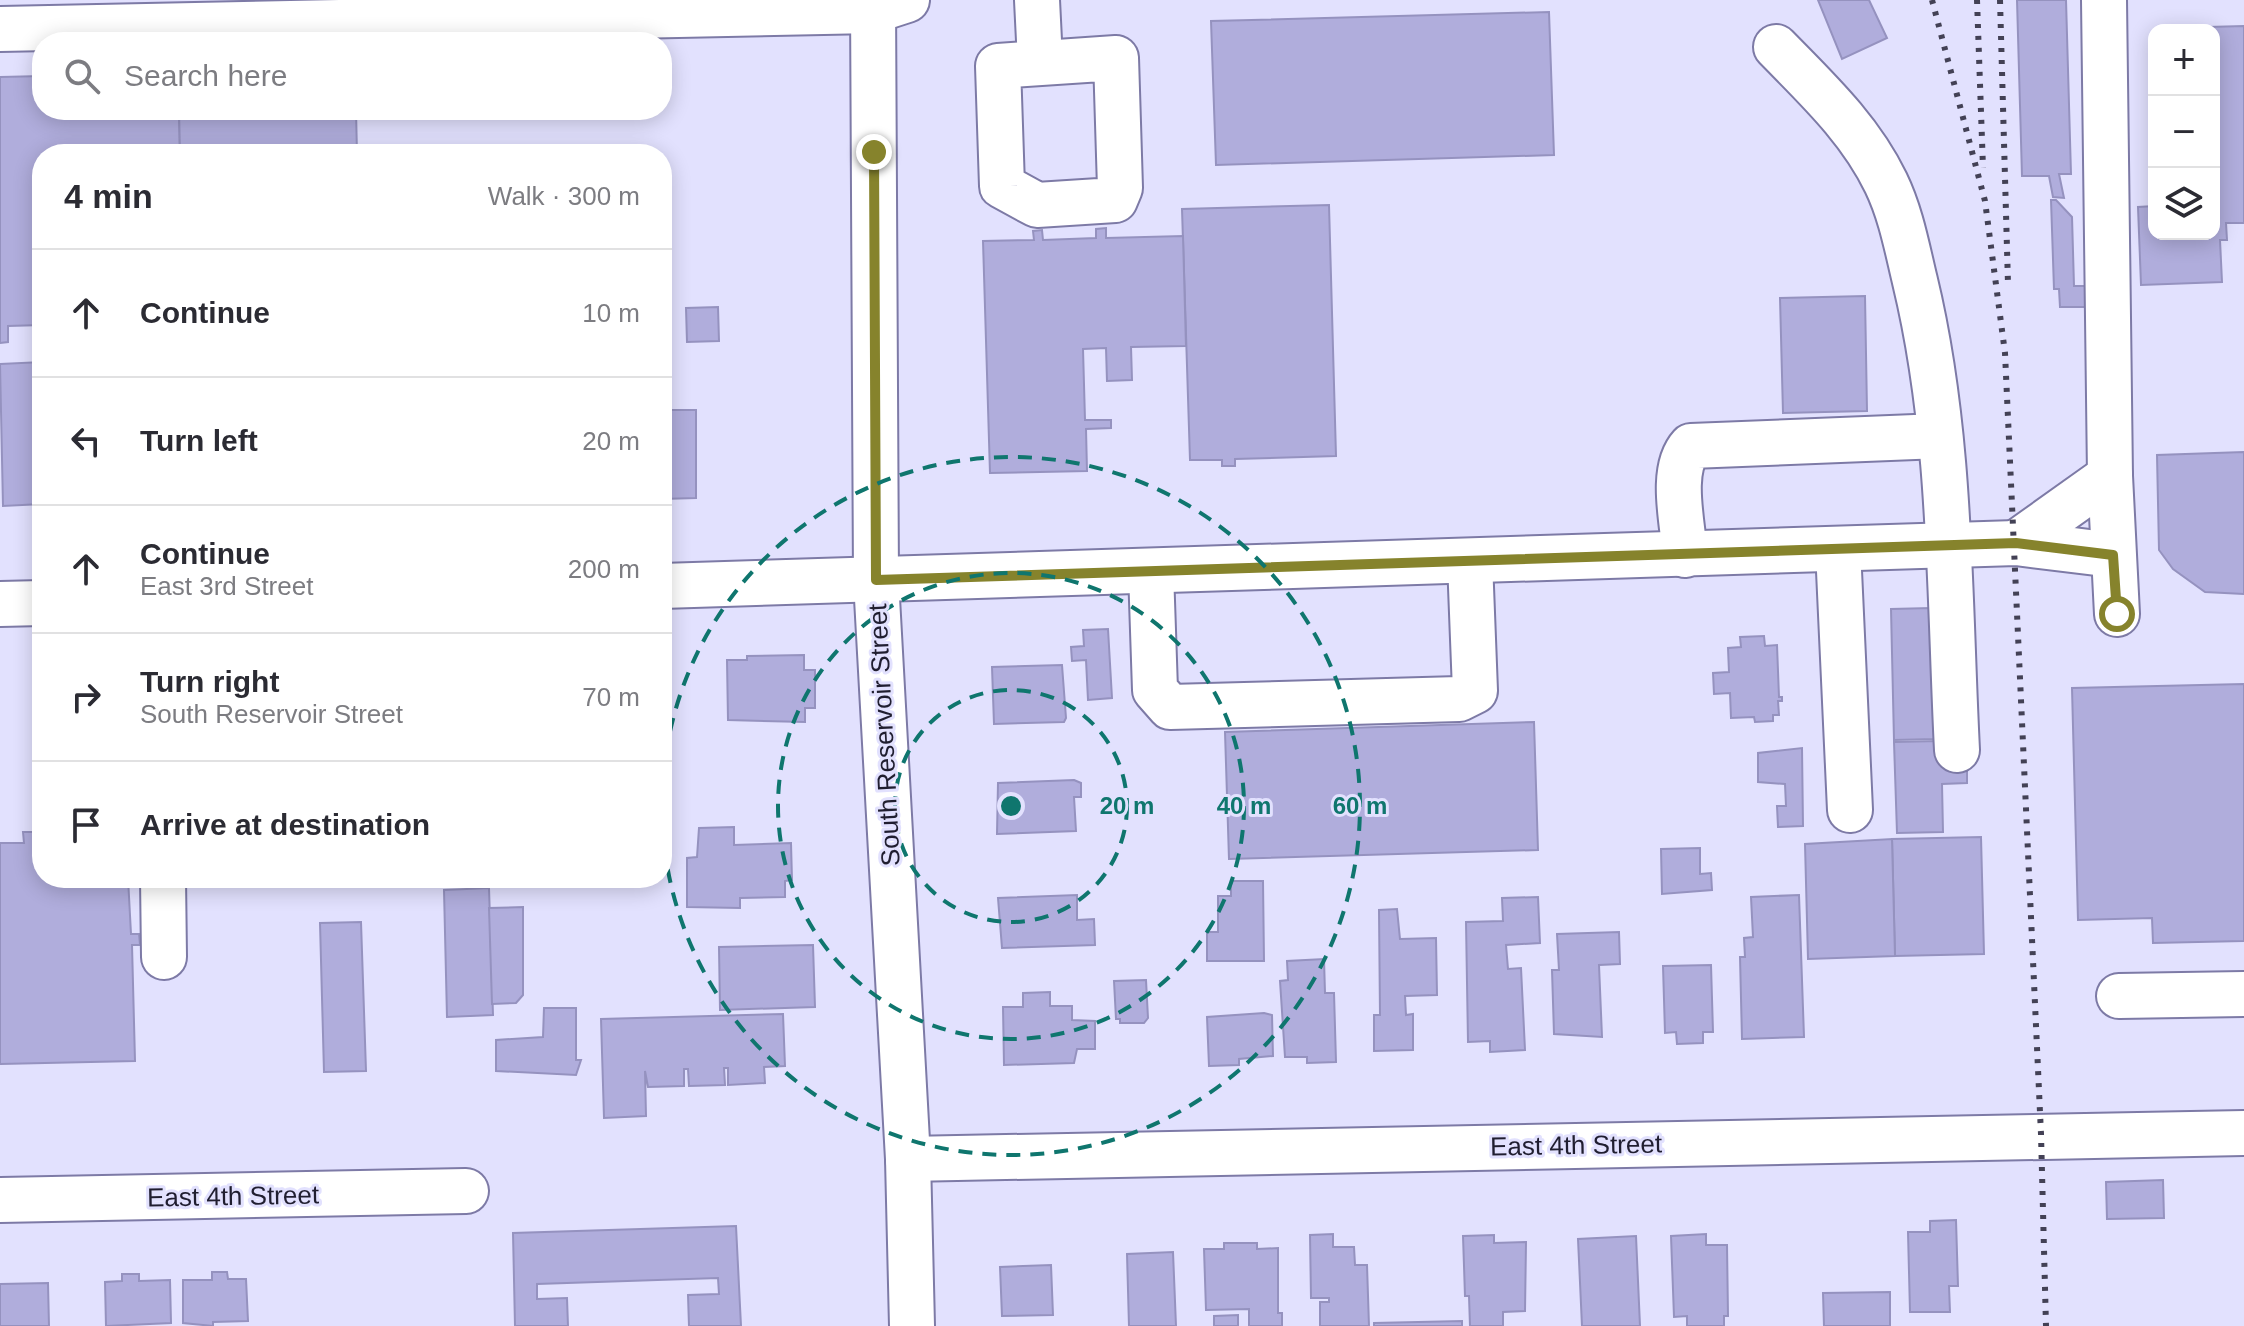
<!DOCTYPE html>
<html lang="en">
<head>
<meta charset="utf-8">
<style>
	body { margin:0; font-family:Helvetica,sans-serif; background:#f7f7f7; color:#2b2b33 }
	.controls { position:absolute; right:24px; top:24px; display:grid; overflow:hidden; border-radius:16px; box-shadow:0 4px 20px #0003 }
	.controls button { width:72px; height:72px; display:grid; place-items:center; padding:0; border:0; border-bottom:2px solid #e1e1e2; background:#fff; color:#2b2b33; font:40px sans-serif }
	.stop { position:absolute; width:24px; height:24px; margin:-18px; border:6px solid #86832c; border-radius:50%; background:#fff }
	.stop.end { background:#86832c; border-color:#fff; box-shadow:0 2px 8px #0008 }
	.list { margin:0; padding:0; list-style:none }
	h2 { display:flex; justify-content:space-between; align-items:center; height:104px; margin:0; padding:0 32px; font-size:34px }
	h2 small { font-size:26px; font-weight:400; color:#7c7c81 }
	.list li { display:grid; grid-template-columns:52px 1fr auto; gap:24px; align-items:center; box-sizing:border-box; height:128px; padding:0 32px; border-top:2px solid #e1e1e2 }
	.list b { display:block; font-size:30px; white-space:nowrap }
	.list p { margin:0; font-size:26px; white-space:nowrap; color:#7c7c81 }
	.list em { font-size:26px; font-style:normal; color:#7c7c81 }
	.icon { flex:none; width:44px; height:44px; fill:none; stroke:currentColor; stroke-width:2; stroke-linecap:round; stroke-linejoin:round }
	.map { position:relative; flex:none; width:2244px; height:1326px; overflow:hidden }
	.search { position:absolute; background:#fff; box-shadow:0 4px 20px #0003; left:32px; top:32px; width:640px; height:88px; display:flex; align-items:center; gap:20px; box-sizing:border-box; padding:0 28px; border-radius:32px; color:#7c7c81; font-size:30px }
	.panel { position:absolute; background:#fff; box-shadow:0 4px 20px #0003; left:32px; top:144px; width:640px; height:744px; border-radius:32px }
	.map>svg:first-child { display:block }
	.building { fill:#b0addc; stroke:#9592bf; stroke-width:2 }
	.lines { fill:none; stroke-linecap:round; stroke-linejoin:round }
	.minor-casing { stroke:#7d7aa6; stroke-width:48 }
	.major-casing { stroke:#7d7aa6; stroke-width:48 }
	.minor { stroke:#fff; stroke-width:44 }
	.major { stroke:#fff; stroke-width:44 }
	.rail { stroke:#434155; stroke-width:6; stroke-dasharray:4 8; stroke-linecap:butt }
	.route { stroke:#86832c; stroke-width:10 }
	.ring { fill:none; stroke:#0f766e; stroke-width:4; stroke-dasharray:14 10 }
	.labels { text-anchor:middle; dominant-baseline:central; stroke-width:6; stroke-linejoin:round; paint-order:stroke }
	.street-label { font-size:26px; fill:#201e30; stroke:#e2e1fe }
	.centre { fill:#0f766e; stroke:#e2e1fe; stroke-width:4 }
	.ring-label { font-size:24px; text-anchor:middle; font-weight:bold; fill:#0f766e; stroke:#e2e1fe; stroke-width:6; stroke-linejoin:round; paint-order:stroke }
</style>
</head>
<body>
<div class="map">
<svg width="2244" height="1326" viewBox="0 0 2244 1326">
	<rect width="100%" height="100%" fill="#e2e1fe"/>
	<g class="building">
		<path d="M1818,0H1869L1887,38L1842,59Z"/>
		<path d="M2017,0H2066L2071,174H2059L2064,198L2053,197L2049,176H2022Z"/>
		<path d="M1549,12L1554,155L1216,165L1211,21Z"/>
		<path d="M2244,26V223H2226L2227,240H2220L2222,282L2141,285L2138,207L2154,206V234H2214V30L2171,28Z"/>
		<path d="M42,76V110H179L180,154H42V325L8,326V342L0,343V77Z"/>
		<path d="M179,110H356L357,154H180Z"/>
		<path d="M2051,200H2056L2072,217L2074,286H2087L2088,307H2060L2059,289H2054Z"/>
		<path d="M1329,205L1336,456L1235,459V466H1222V460H1190L1182,209Z"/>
		<path d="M1106,228V238L1183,236L1186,346L1131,347L1132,380L1107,381L1106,348L1083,349L1085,420H1111V428L1086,429L1087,471L990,473L983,241L1034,240L1033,231L1042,230L1043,240L1096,238V229Z"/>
		<path d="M1865,296L1867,411L1783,413L1780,298Z"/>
		<path d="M718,307L719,341L687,342L686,308Z"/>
		<path d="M42,362V504L3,506L0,364Z"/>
		<path d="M662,410H696V498L662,499Z"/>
		<path d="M2244,452V594L2205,592L2173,569L2159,550L2157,455Z"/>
		<path d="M1931,608L1935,739L1894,740L1891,609Z"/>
		<path d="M1108,629L1112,698L1088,700L1086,660L1072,661L1071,647L1084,646L1083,630Z"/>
		<path d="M1764,636L1765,646L1777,645L1779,697H1782V701H1778L1779,715H1773V721L1755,722L1754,717L1731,718L1730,693L1714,694L1713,673L1729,672L1728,648L1741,647L1740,637Z"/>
		<path d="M804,655V670H815V708H805V722L728,720L727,660H747V656Z"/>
		<path d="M1062,665L1066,718L1064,722L994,724L992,667Z"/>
		<path d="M2244,684V941L2153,943L2152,918L2078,920L2072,688Z"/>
		<path d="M1534,722L1538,850L1229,859L1225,732Z"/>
		<path d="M1939,741L1967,762V783L1942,784L1943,832L1897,833L1894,742Z"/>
		<path d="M1802,748L1803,826L1778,827L1777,806H1786L1785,784L1758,782V753Z"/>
		<path d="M1074,780L1081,783V797H1074L1076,831L997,834L998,783Z"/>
		<path d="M734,827V845L791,843L792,880L785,881V897L740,898V908L687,907V858L697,857L699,828Z"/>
		<path d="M23,832H34V841H42V878H128L131,934H139L140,945H132L135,1061L0,1064V843H24Z"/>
		<path d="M1981,837L1984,954L1895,956L1892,839Z"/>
		<path d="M1892,839L1895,956L1808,959L1805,844Z"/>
		<path d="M1700,848V874L1711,873L1712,890L1662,894L1661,849Z"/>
		<path d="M1231,881H1263L1264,961H1207V932H1218V896H1231Z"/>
		<path d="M489,888L493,1015L447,1017L444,890Z"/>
		<path d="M1077,895V920L1094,919L1095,945L1002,948L998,898Z"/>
		<path d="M1799,895L1804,1037L1742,1039L1740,957H1745L1744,938L1753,937L1751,897Z"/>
		<path d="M1538,897L1540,943L1506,945L1508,969L1521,968L1525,1050L1490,1052V1041L1468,1042L1466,922L1503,921L1502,898Z"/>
		<path d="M523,907V995L516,1003L492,1004L489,908Z"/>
		<path d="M1397,909L1400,939L1436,938L1437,995L1405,996L1406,1015L1413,1014V1050L1374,1051V1015H1380L1379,910Z"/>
		<path d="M361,922L366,1071L324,1072L320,923Z"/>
		<path d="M1619,932L1620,964L1599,965L1602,1037L1554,1034L1552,970H1559L1557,934Z"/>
		<path d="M813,945L815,1007L720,1010L719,947Z"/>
		<path d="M1324,959L1325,993H1334L1336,1062L1307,1063V1057H1285L1280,981L1288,980L1287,961Z"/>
		<path d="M1711,965L1713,1032H1703V1043L1677,1044L1676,1032L1665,1033L1663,966Z"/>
		<path d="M1146,980L1148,1018L1144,1023H1120V1019H1116L1114,981Z"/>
		<path d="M1050,992V1006H1072V1020L1095,1021V1049H1077L1074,1063L1004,1065L1003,1007H1023V993Z"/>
		<path d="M544,1008H576V1060H581L576,1075L496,1071V1040L543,1037Z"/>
		<path d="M1264,1013L1272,1015L1273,1056L1239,1059V1065L1209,1066L1207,1017Z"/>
		<path d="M783,1014L785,1066L764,1067L765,1083L728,1085V1068H724L725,1085L689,1086L688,1069H684V1086L648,1087L645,1071L646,1116L604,1118L601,1019Z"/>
		<path d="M2163,1180L2164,1218L2107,1219L2106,1182Z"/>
		<path d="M1956,1220L1958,1286H1949L1950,1312H1910L1908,1232H1930V1221Z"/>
		<path d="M736,1226L741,1326H689L688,1295L719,1294L718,1278L537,1284V1299L567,1298L568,1326H515L513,1233Z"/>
		<path d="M1333,1234V1247H1354L1355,1265H1367L1369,1326H1320V1302H1329V1298H1311L1310,1235Z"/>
		<path d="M1706,1234V1245H1727L1728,1316H1724V1326H1687V1316L1674,1317L1671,1236Z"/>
		<path d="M1494,1235V1243L1526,1242L1525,1311L1503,1312V1326H1470L1469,1296H1465L1463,1236Z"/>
		<path d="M1636,1236L1640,1326H1582L1578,1239Z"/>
		<path d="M1224,1243H1257V1249L1278,1248V1313H1282V1326H1249V1309L1206,1310L1204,1249H1224Z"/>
		<path d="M1173,1252L1176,1326H1129L1127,1254Z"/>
		<path d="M1051,1265L1053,1315L1002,1316L1000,1267Z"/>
		<path d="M212,1272H227L228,1279H246L248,1321L213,1322V1326L183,1323V1280H212Z"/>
		<path d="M122,1274H139V1281L170,1280L171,1323L106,1326L105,1282L122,1281Z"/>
		<path d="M48,1283L49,1326H0V1284Z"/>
		<path d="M1890,1292V1326H1824L1823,1293Z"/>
		<path d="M1238,1315V1326H1214V1316Z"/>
		<path d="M1462,1321V1326H1374V1323Z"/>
	</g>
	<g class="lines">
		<g class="minor-casing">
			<g id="minor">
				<path d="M1037,0L1040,61"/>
				<path d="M2104,0L2110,476L2117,614"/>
				<path d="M0,29L873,11L907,0"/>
				<path d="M1776,47C1817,89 1860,129 1886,183C1901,214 1907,248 1915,281C1952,434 1949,594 1957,750"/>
				<path d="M1116,58L1120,188L1115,200L1037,205L1002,186L998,66Z"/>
				<path d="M2016,543L2110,476"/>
				<path d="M1838,549L1850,810"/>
				<path d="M1685,555C1683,524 1669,470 1691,446L1940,436"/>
				<path d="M1151,571L1155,690L1170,707L1459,699L1475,691L1470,561"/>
				<path d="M662,586L2016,543L2113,555"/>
				<path d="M0,604L42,603"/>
				<path d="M163,878L164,957"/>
				<path d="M2119,996L2244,994"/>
				<path d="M908,1159L2244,1133"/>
				<path d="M0,1200L466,1191"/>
			</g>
		</g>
		<g class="major-casing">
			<path id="major" d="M873,0L876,580L908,1159L912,1326"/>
		</g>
		<use href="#minor" class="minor"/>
		<use href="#major" class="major"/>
		<g class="rail">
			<path d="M1932,0L1985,201L2005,353L2041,1134L2046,1326"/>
			<path d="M1977,0L1983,168"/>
			<path d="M2000,0L2008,284"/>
		</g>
	</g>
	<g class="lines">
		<path class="route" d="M874,152L876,580L2016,543L2113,555L2117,614"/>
	</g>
	<g class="ring">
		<circle cx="1011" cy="806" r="116"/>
		<circle cx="1011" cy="806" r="233"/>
		<path d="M662 803A349 349 0 1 1 662 809"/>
	</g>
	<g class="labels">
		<g class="street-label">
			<text transform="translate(884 735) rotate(-93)">South Reservoir Street</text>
			<text transform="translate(1576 1145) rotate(-1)">East 4th Street</text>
			<text transform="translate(233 1196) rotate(-1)">East 4th Street</text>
		</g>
	</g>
	<circle cx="1011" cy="806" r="12" class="centre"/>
	<g class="ring-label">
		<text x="1127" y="814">20 m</text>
		<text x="1244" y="814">40 m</text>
		<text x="1360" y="814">60 m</text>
	</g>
</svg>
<div class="controls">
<button>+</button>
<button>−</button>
<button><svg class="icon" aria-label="layers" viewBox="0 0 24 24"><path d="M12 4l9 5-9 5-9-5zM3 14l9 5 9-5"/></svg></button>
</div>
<div class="stop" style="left:2117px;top:614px"></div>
<div class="stop end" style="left:874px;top:152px"></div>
<div class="search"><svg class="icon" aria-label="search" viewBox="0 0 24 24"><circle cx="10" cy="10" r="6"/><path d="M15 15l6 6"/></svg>Search here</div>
<section class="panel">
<h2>4 min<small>Walk · 300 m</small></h2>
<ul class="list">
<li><svg class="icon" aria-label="ahead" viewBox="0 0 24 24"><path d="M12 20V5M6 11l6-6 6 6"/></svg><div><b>Continue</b></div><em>10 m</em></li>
<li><svg class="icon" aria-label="left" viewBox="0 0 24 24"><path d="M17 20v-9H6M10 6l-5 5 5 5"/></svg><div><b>Turn left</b></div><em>20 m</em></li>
<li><svg class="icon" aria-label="ahead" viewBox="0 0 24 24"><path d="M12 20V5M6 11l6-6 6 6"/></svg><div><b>Continue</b><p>East 3rd Street</p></div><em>200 m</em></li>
<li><svg class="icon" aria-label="right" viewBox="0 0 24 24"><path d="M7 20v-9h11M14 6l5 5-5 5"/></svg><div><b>Turn right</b><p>South Reservoir Street</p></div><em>70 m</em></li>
<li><svg class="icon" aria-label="arrive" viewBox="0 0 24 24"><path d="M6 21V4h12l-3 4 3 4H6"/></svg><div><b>Arrive at destination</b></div></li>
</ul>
</section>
</div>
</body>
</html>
